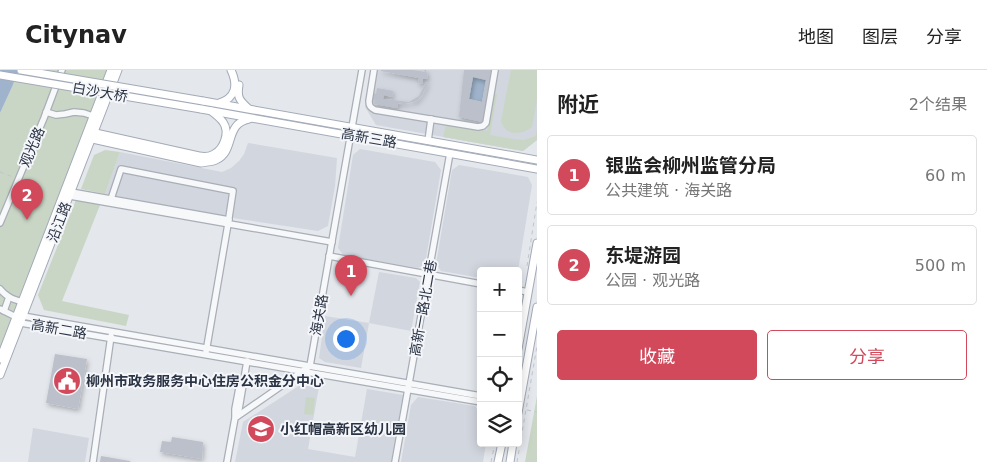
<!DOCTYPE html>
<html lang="zh">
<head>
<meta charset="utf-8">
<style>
	body { margin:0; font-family:"DejaVu Sans","Noto Sans SC",sans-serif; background:#f6f6f6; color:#222 }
	.controls { position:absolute; right:15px; bottom:15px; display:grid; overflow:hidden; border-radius:5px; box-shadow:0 2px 12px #0003 }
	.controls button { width:45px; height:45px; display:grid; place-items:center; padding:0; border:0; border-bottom:1px solid #e0e0e0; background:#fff; color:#222; font:25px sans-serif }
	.you { position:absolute; left:345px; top:268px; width:18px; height:18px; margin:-12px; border:4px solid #fff; border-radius:50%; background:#1a73e8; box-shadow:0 0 0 8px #1a73e833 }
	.badge { display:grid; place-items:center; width:32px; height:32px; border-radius:50%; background:#d1495b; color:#fff; font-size:16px; font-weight:700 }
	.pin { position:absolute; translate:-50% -41px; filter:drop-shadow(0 1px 2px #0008) }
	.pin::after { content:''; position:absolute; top:26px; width:18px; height:15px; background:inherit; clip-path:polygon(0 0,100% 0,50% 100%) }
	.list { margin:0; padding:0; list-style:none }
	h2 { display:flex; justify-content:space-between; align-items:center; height:65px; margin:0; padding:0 20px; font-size:21px }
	h2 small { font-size:16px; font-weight:400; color:#767676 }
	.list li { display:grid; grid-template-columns:32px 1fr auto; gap:15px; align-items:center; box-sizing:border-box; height:80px; margin:0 10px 10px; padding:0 10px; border:1px solid #e0e0e0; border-radius:5px }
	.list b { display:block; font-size:19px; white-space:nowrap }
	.list p { margin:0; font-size:16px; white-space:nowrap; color:#767676 }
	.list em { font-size:16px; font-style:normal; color:#767676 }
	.actions { display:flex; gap:10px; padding:15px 20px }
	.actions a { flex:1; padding:11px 0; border:1px solid #d1495b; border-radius:5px; text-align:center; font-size:18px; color:#d1495b }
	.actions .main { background:#d1495b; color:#fff }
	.icon { flex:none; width:28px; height:28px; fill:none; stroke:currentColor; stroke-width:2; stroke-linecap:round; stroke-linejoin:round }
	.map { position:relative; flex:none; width:537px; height:392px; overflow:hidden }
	header { display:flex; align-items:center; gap:30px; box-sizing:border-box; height:70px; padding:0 25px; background:#fff; border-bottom:1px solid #e0e0e0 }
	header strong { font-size:24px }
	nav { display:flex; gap:28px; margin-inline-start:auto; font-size:18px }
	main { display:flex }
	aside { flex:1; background:#fff }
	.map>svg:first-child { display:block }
	.built { fill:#d2d6de }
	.green { fill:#c9d6c5 }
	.water { fill:#9fb4cc }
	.building { fill:#bbc0ca; fill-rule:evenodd; filter:url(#shadow) }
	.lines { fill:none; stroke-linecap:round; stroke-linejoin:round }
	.minor-casing { stroke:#a9aeb7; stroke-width:8 }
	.major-casing { stroke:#a3abb8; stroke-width:9 }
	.path { stroke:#c2c5cb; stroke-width:1; stroke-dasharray:4 4; stroke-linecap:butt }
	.minor { stroke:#f7f8fa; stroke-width:5.5 }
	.major { stroke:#fff; stroke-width:7 }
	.major-bridge-casing { stroke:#a3abb8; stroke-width:9; stroke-linecap:butt }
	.major-bridge { stroke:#fff; stroke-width:7 }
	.labels { text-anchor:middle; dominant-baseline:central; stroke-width:4; stroke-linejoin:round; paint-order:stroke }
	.street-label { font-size:14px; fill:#2b3445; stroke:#f4f6f9 }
	.poi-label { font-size:14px; font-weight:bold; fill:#2b3445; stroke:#f4f6f9; text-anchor:start }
</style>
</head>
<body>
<header>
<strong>Citynav</strong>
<nav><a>地图</a><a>图层</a><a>分享</a></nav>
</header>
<main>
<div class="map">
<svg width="537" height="392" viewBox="0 0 537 392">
	<defs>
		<filter id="shadow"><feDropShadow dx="1.5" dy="2.5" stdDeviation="2.5" flood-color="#0004"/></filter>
	</defs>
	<rect width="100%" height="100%" fill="#e4e7ec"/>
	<g class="built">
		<path d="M372,0H537V70L523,81L376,55L365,37Z"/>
		<path d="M248,73L337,88L335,116L328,156L318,161L233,148L105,124L120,82L222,102L231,98L239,91L244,84Z"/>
		<path d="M360,79L435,92L441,100L425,194L418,198L343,185L338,178L353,85Z"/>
		<path d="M459,95L528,107L532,115L518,201H481V208L441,201L436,194L452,100Z"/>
		<path d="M379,202L416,208L420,212L411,261L369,253L361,298L325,292L319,288L325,246L369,253Z"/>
		<path d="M308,310L320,311L308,379L355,387L367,319L403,325L391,392H235L243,352Z"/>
		<path d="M418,327L475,336L481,345V373H486L483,392H401L411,335Z"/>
		<path d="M33,358L89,368L85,392H28Z"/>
	</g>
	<g class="green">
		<path d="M19,0H111L0,289V43L12,17Z"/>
		<path d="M511,0H537V31L532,57C521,65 506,67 501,51Z"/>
		<path d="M494,24H497L490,65L513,69L524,70L536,66L537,59V70L523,81L443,67L446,55L487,61Z"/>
		<path d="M105,80L120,82L105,124L81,119L94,85Z"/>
		<path d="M76,130L100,135L62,231L129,245L126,256L44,240L38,225Z"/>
		<path d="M537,326V392H525Z"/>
		<path d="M306,327L315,328L313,345L304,344Z"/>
	</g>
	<g class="water">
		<path d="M0,0H19L12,17L0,43Z"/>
		<path d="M473,7L486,10L482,32L469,29Z"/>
	</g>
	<g class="building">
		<path d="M381,0H413L425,2L424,0H426L428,9H423V14L418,13L419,8L381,1Z"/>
		<path d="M464,0H492L483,52L459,47ZM473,7L486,10L482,32L469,29Z"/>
		<path d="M426,12L428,13L422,25L417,31L404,34L398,33L397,38L374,34L375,29H372L373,23L376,24L377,18L393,21L392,27L384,25L383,29L409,32L419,26Z"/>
		<path d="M55,284L87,289L78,339L46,333Z"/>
		<path d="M172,367L203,372L202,389L160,382L162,371L171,372Z"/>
		<path d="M101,386L130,391V392H100Z"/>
	</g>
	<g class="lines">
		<g class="minor-casing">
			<g id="minor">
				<path d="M374,0L369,31C369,36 370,37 375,40L478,57L483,56L486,53L495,0"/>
				<path d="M46,42L56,45L65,44L74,42L84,43L93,46"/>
				<path d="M428,71L431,49"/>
				<path d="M71,122L229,150"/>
				<path d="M70,126L332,172"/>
				<path d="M111,129L121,99L233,121L228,154L206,282"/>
				<path d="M0,153L44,48L62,0"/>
				<path d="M329,186L481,214"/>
				<path d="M0,219C6,227 13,229 22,232"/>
				<path d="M518,220L528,222"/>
				<path d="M0,239L16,247L21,253L481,332"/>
				<path d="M4,241L9,227"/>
				<path d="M20,246H23L481,326"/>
				<path d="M235,346V339L239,318"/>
				<path d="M236,346L239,339L247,291"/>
				<path d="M93,392L111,266"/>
				<path d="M227,392L235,348L310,296L362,0"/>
				<path d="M395,392L450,83"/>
			</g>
		</g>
		<g class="major-casing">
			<g id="major">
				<path d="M239,15C237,27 239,30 248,38"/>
				<path d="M203,31L537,90"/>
				<path d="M219,33C236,28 238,15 231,0"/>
				<path d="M201,39L537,99"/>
				<path d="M91,62L199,86C204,87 209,87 214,84C224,79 230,62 223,52C220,48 215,44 211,41"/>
				<path d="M88,68L201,93C205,92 212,92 216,90C236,81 224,54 249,49"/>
				<path d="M518,279L537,173"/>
				<path d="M0,289L111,0"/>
				<path d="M0,305L118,0"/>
				<path d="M518,343L537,237"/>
				<path d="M498,392L502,373"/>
				<path d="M510,392L513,373"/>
			</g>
		</g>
		<g class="path">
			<path d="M0,102L13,107"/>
			<path d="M527,196L537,132"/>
			<path d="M527,340L537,342"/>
			<path d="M491,392L495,373"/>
			<path d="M517,392L537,276"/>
		</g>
		<use href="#minor" class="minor"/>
		<use href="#major" class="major"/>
		<g class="major-bridge-casing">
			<g id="major-bridge">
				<path d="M21,0L203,31"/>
				<path d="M0,5L201,39"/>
			</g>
		</g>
		<use href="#major-bridge" class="major-bridge"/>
	</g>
	<defs>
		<g id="civic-disc" transform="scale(1.4375)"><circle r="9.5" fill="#d1495b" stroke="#f4f6f9"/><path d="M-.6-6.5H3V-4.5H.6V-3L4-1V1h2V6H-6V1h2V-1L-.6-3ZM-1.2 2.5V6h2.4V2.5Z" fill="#fff"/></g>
		<g id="school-disc" transform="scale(1.4375)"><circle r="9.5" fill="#d1495b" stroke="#f4f6f9"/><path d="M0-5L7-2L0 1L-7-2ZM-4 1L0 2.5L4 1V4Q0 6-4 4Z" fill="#fff"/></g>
	</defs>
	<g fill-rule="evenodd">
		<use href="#civic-disc" x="67" y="311"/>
		<use href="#school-disc" x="261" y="359"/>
	</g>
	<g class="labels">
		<g class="street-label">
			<text transform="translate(100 22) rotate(10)">白沙大桥</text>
			<text transform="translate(369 68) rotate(10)">高新三路</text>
			<text transform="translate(32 77) rotate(-67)">观光路</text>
			<text transform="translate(59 152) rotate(-69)">沿江路</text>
			<text transform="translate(423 238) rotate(-80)">高新一路北二巷</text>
			<text transform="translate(319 245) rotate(-80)">海关路</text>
			<text transform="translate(59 259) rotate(10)">高新二路</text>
		</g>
		<g class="poi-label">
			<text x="86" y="311">柳州市政务服务中心住房公积金分中心</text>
			<text x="280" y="359">小红帽高新区幼儿园</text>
		</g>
	</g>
</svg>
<div class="controls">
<button>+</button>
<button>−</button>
<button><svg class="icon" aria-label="locate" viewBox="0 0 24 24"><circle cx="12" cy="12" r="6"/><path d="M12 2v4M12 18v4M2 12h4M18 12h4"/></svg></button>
<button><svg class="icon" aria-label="layers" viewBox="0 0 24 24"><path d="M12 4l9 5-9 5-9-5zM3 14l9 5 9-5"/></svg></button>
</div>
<div class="you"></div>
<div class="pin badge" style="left:351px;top:226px">1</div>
<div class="pin badge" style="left:27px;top:150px">2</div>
</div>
<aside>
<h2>附近<small>2个结果</small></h2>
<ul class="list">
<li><span class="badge">1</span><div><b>银监会柳州监管分局</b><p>公共建筑 · 海关路</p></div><em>60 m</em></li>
<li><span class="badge">2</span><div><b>东堤游园</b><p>公园 · 观光路</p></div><em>500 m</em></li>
</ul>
<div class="actions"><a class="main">收藏</a><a>分享</a></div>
</aside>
</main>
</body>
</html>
